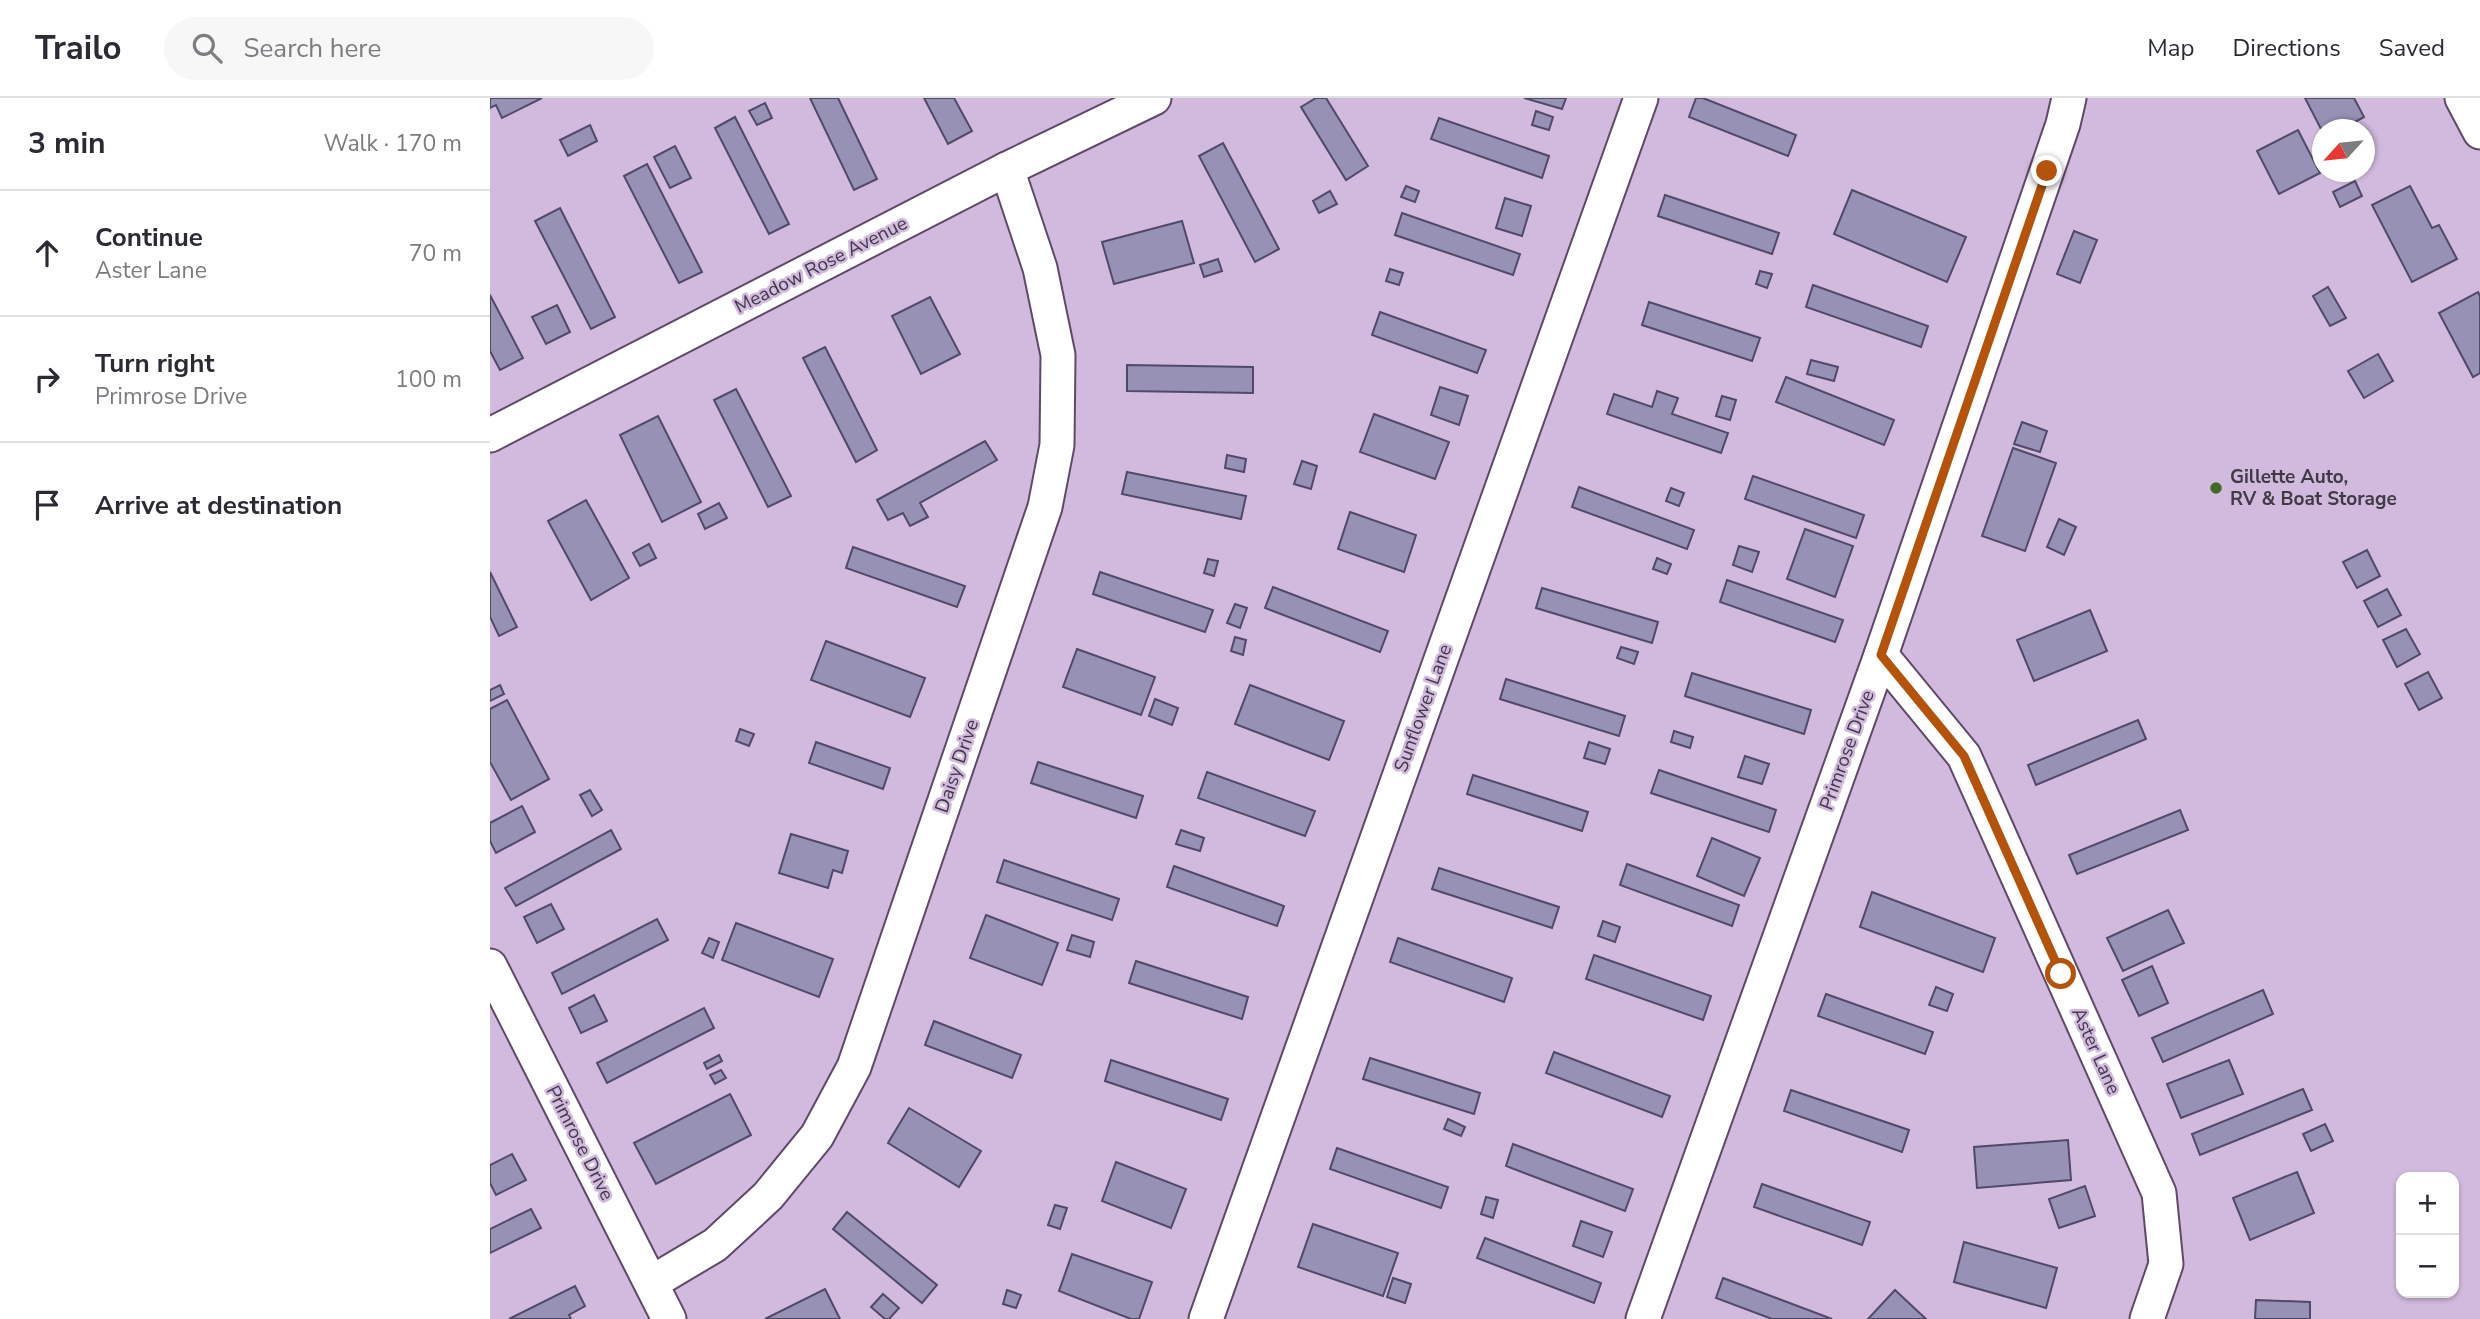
<!DOCTYPE html>
<html lang="en">
<head>
<meta charset="utf-8">
<style>
	body { margin:0; font-family:"Nunito Sans",sans-serif; background:#f7f7f7; color:#2b2b33 }
	.controls { position:absolute; right:21px; bottom:21px; display:grid; overflow:hidden; border-radius:14px; box-shadow:0 2px 5px #0004 }
	.controls button { width:63px; height:63px; display:grid; place-items:center; padding:0; border:0; border-bottom:2px solid #e1e1e2; background:#fff; color:#2b2b33; font:35px sans-serif }
	.compass { position:absolute; left:1822px; top:21px; width:63px; height:63px; border-radius:50%; background:#fff; box-shadow:0 2px 5px #0004; rotate:243deg }
	.stop { position:absolute; width:21px; height:21px; margin:-16px; border:5px solid #b45309; border-radius:50%; background:#fff }
	.stop.end { background:#b45309; border-color:#fff; box-shadow:0 2px 7px #0008 }
	.list { margin:0; padding:0; list-style:none }
	h2 { display:flex; justify-content:space-between; align-items:center; height:91px; margin:0; padding:0 28px; font-size:30px }
	h2 small { font-size:23px; font-weight:400; color:#7c7c81 }
	.list li { display:grid; grid-template-columns:46px 1fr auto; gap:21px; align-items:center; box-sizing:border-box; height:126px; padding:0 28px; border-top:2px solid #e1e1e2 }
	.list b { display:block; font-size:26px; white-space:nowrap }
	.list p { margin:0; font-size:23px; white-space:nowrap; color:#7c7c81 }
	.list em { font-size:23px; font-style:normal; color:#7c7c81 }
	.icon { flex:none; width:38px; height:38px; fill:none; stroke:currentColor; stroke-width:2; stroke-linecap:round; stroke-linejoin:round }
	.map { position:relative; flex:none; width:1990px; height:1221px; overflow:hidden }
	header { display:flex; align-items:center; gap:42px; box-sizing:border-box; height:98px; padding:0 35px; background:#fff; border-bottom:2px solid #e1e1e2 }
	header strong { font-size:33px }
	nav { display:flex; gap:38px; margin-inline-start:auto; font-size:24px }
	.search { width:490px; height:63px; background:#f7f7f7; display:flex; align-items:center; gap:18px; box-sizing:border-box; padding:0 24px; border-radius:38px; color:#7c7c81; font-size:26px }
	main { display:flex }
	aside { flex:1; background:#fff }
	.map>svg:first-child { display:block }
	.building { fill:#9891b6; stroke:#51496a; stroke-width:2 }
	.lines { fill:none; stroke-linecap:round; stroke-linejoin:round }
	.minor-casing { stroke:#5e4a68; stroke-width:37 }
	.minor { stroke:#fff; stroke-width:33 }
	.route { stroke:#b45309; stroke-width:9 }
	.poi-dot { fill:#426a25; stroke:#d1badd; stroke-width:2.5 }
	.labels { text-anchor:middle; dominant-baseline:central; stroke-width:5; stroke-linejoin:round; paint-order:stroke }
	.street-label { font-size:19px; fill:#423947; stroke:#d1badd }
	.poi-label { font-size:19px; font-weight:bold; fill:#423947; stroke:#d1badd; text-anchor:start }
</style>
</head>
<body>
<header>
<strong>Trailo</strong>
<div class="search"><svg class="icon" aria-label="search" viewBox="0 0 24 24"><circle cx="10" cy="10" r="6"/><path d="M15 15l6 6"/></svg>Search here</div>
<nav><a>Map</a><a>Directions</a><a>Saved</a></nav>
</header>
<main>
<aside>
<h2>3 min<small>Walk · 170 m</small></h2>
<ul class="list">
<li><svg class="icon" aria-label="ahead" viewBox="0 0 24 24"><path d="M12 20V5M6 11l6-6 6 6"/></svg><div><b>Continue</b><p>Aster Lane</p></div><em>70 m</em></li>
<li><svg class="icon" aria-label="right" viewBox="0 0 24 24"><path d="M7 20v-9h11M14 6l5 5-5 5"/></svg><div><b>Turn right</b><p>Primrose Drive</p></div><em>100 m</em></li>
<li><svg class="icon" aria-label="arrive" viewBox="0 0 24 24"><path d="M6 21V4h12l-3 4 3 4H6"/></svg><div><b>Arrive at destination</b></div></li>
</ul>
</aside>
<div class="map">
<svg width="1990" height="1221" viewBox="0 0 1990 1221">
	<rect width="100%" height="100%" fill="#d1badd"/>
	<g class="building">
		<path d="M0,0H52L12,20L6,7L0,10Z"/>
		<path d="M320,0H348L387,81L364,92Z"/>
		<path d="M434,0H464L482,33L458,46Z"/>
		<path d="M826,0H836L878,68L856,82L811,9Z"/>
		<path d="M1034,0H1076L1072,11Z"/>
		<path d="M1206,0H1213L1306,37L1298,58L1199,19Z"/>
		<path d="M1815,0H1864L1874,19L1850,32L1832,33Z"/>
		<path d="M275,5L282,20L267,27L259,13Z"/>
		<path d="M1046,13L1063,19L1059,32L1042,27Z"/>
		<path d="M245,19L299,126L279,136L225,30Z"/>
		<path d="M949,20L1059,58L1052,80L941,41Z"/>
		<path d="M100,27L107,43L78,58L70,42Z"/>
		<path d="M1808,32L1830,75L1789,96L1767,53Z"/>
		<path d="M733,45L789,151L765,164L709,58Z"/>
		<path d="M185,48L201,80L180,90L164,59Z"/>
		<path d="M157,66L212,174L189,185L134,78Z"/>
		<path d="M1865,83L1872,98L1850,109L1843,94Z"/>
		<path d="M916,88L929,93L925,104L911,99Z"/>
		<path d="M1920,88L1942,130L1949,127L1967,161L1922,184L1882,107Z"/>
		<path d="M1362,92L1476,139L1457,184L1344,136Z"/>
		<path d="M840,93L847,106L829,115L823,103Z"/>
		<path d="M1175,97L1289,135L1282,156L1168,118Z"/>
		<path d="M1015,100L1041,108L1032,138L1006,130Z"/>
		<path d="M70,110L125,219L101,231L45,123Z"/>
		<path d="M912,115L1030,156L1023,177L905,137Z"/>
		<path d="M692,123L704,165L624,186L612,144Z"/>
		<path d="M1584,133L1607,142L1590,185L1567,176Z"/>
		<path d="M728,161L732,173L714,179L710,167Z"/>
		<path d="M900,171L913,175L909,187L896,183Z"/>
		<path d="M1270,173L1282,176L1277,190L1266,186Z"/>
		<path d="M1323,187L1438,228L1431,249L1316,209Z"/>
		<path d="M1838,189L1856,220L1840,228L1823,198Z"/>
		<path d="M1988,194L1990,198V275L1983,279L1949,215Z"/>
		<path d="M0,197L33,260L10,272L0,253Z"/>
		<path d="M440,199L470,256L431,276L402,218Z"/>
		<path d="M1159,204L1270,240L1262,263L1152,227Z"/>
		<path d="M67,207L80,234L56,246L42,219Z"/>
		<path d="M890,214L996,252L987,275L882,237Z"/>
		<path d="M335,249L387,352L366,364L313,260Z"/>
		<path d="M1888,256L1903,283L1874,300L1858,273Z"/>
		<path d="M1321,262L1348,269L1344,283L1317,276Z"/>
		<path d="M637,267L763,269V295L637,293Z"/>
		<path d="M1296,279L1404,322L1394,347L1286,304Z"/>
		<path d="M950,289L978,298L969,327L941,317Z"/>
		<path d="M246,291L301,398L278,409L224,302Z"/>
		<path d="M1167,293L1188,300L1182,316L1238,335L1231,355L1117,316L1124,296L1162,309Z"/>
		<path d="M1232,298L1246,302L1240,322L1226,318Z"/>
		<path d="M884,316L959,344L945,381L870,354Z"/>
		<path d="M168,318L211,404L172,424L130,337Z"/>
		<path d="M1532,324L1557,333L1550,354L1524,346Z"/>
		<path d="M495,343L507,362L430,405L438,419L420,428L413,415L398,422L387,402Z"/>
		<path d="M1523,350L1566,365L1535,453L1492,438Z"/>
		<path d="M737,357L756,361L754,374L735,370Z"/>
		<path d="M812,363L827,368L821,391L804,386Z"/>
		<path d="M637,374L756,398L751,421L632,396Z"/>
		<path d="M1263,378L1374,417L1366,440L1255,401Z"/>
		<path d="M1089,389L1204,432L1197,451L1082,409Z"/>
		<path d="M1181,390L1194,395L1189,408L1176,403Z"/>
		<path d="M96,402L139,480L101,502L58,423Z"/>
		<path d="M229,405L237,420L215,431L208,416Z"/>
		<path d="M860,414L926,437L914,474L848,451Z"/>
		<path d="M1569,421L1586,429L1574,457L1557,449Z"/>
		<path d="M1315,431L1363,448L1345,499L1297,481Z"/>
		<path d="M159,446L166,460L150,468L143,455Z"/>
		<path d="M1249,448L1269,454L1262,474L1243,467Z"/>
		<path d="M363,449L475,488L467,509L356,470Z"/>
		<path d="M1877,452L1890,478L1867,490L1853,464Z"/>
		<path d="M1167,460L1181,466L1177,476L1163,471Z"/>
		<path d="M718,461L728,463L724,478L714,475Z"/>
		<path d="M0,474L27,529L9,538L0,519Z"/>
		<path d="M610,474L723,512L715,534L603,496Z"/>
		<path d="M1237,482L1353,522L1345,544L1230,504Z"/>
		<path d="M783,489L898,533L890,554L775,510Z"/>
		<path d="M1052,490L1168,524L1162,545L1046,510Z"/>
		<path d="M1897,491L1911,517L1888,529L1874,503Z"/>
		<path d="M745,506L757,510L750,530L737,525Z"/>
		<path d="M1600,512L1617,553L1544,583L1527,542Z"/>
		<path d="M1916,531L1930,556L1907,569L1893,542Z"/>
		<path d="M745,539L756,542L753,557L741,553Z"/>
		<path d="M336,543L435,580L420,619L321,582Z"/>
		<path d="M1131,549L1148,554L1144,566L1127,560Z"/>
		<path d="M587,551L665,579L651,617L573,589Z"/>
		<path d="M1938,574L1952,600L1929,612L1915,586Z"/>
		<path d="M1202,575L1321,612L1314,636L1195,598Z"/>
		<path d="M1016,581L1135,618L1129,638L1010,601Z"/>
		<path d="M10,587L14,596L0,603V592Z"/>
		<path d="M760,587L854,623L839,662L745,626Z"/>
		<path d="M665,601L688,610L682,627L659,618Z"/>
		<path d="M17,602L59,681L21,702L0,664V611Z"/>
		<path d="M1648,622L1656,641L1546,687L1538,667Z"/>
		<path d="M250,631L264,636L259,648L246,643Z"/>
		<path d="M1184,633L1203,639L1200,650L1181,644Z"/>
		<path d="M326,644L400,670L393,691L319,665Z"/>
		<path d="M1099,644L1120,651L1115,666L1094,660Z"/>
		<path d="M1255,658L1279,666L1272,686L1248,679Z"/>
		<path d="M548,664L653,698L646,720L541,685Z"/>
		<path d="M1169,672L1286,712L1279,734L1161,695Z"/>
		<path d="M717,674L825,713L815,738L708,700Z"/>
		<path d="M983,677L1098,714L1092,733L977,696Z"/>
		<path d="M100,692L112,712L102,718L90,697Z"/>
		<path d="M32,708L45,734L6,755L0,743V725Z"/>
		<path d="M1690,712L1698,732L1587,776L1579,757Z"/>
		<path d="M121,732L131,751L26,808L15,790Z"/>
		<path d="M691,732L714,740L710,753L686,746Z"/>
		<path d="M301,736L358,753L352,775L343,772L338,790L289,775Z"/>
		<path d="M1222,740L1270,760L1254,798L1207,778Z"/>
		<path d="M514,762L629,801L622,822L507,784Z"/>
		<path d="M1137,766L1249,807L1242,828L1130,787Z"/>
		<path d="M684,768L794,808L787,828L677,789Z"/>
		<path d="M949,770L1069,809L1062,830L942,791Z"/>
		<path d="M1382,794L1505,840L1493,874L1370,829Z"/>
		<path d="M61,806L74,831L47,845L34,819Z"/>
		<path d="M1678,812L1694,845L1633,873L1617,840Z"/>
		<path d="M496,817L568,845L552,887L480,860Z"/>
		<path d="M167,821L178,842L72,896L62,875Z"/>
		<path d="M1113,823L1130,829L1125,844L1108,838Z"/>
		<path d="M246,825L343,861L329,899L232,862Z"/>
		<path d="M582,837L604,844L600,859L577,852Z"/>
		<path d="M219,840L229,844L223,860L212,855Z"/>
		<path d="M908,840L1022,880L1014,904L900,864Z"/>
		<path d="M1104,857L1221,898L1213,922L1096,881Z"/>
		<path d="M646,863L758,899L752,921L639,885Z"/>
		<path d="M1662,868L1678,905L1649,918L1632,882Z"/>
		<path d="M1446,889L1463,896L1457,913L1439,907Z"/>
		<path d="M1773,892L1783,916L1673,964L1662,940Z"/>
		<path d="M1336,896L1443,934L1435,956L1328,918Z"/>
		<path d="M104,897L117,923L91,935L79,910Z"/>
		<path d="M214,910L224,930L117,985L107,965Z"/>
		<path d="M444,923L531,957L522,980L435,947Z"/>
		<path d="M1064,954L1180,998L1172,1019L1056,975Z"/>
		<path d="M229,957L232,963L217,971L214,965Z"/>
		<path d="M880,960L990,995L984,1016L873,981Z"/>
		<path d="M621,962L738,1001L731,1022L615,983Z"/>
		<path d="M1739,962L1753,996L1691,1020L1677,986Z"/>
		<path d="M231,972L236,980L225,986L220,977Z"/>
		<path d="M1813,991L1822,1012L1710,1057L1702,1036Z"/>
		<path d="M1301,992L1419,1032L1412,1054L1294,1013Z"/>
		<path d="M240,996L261,1037L166,1086L144,1045Z"/>
		<path d="M419,1010L491,1053L469,1089L398,1045Z"/>
		<path d="M958,1021L975,1029L971,1038L954,1031Z"/>
		<path d="M1835,1026L1843,1043L1821,1053L1813,1036Z"/>
		<path d="M1578,1042L1581,1082L1487,1090L1484,1049Z"/>
		<path d="M1023,1046L1143,1091L1135,1113L1016,1068Z"/>
		<path d="M847,1050L958,1089L951,1110L840,1071Z"/>
		<path d="M22,1056L36,1082L6,1097L0,1085V1067Z"/>
		<path d="M626,1064L696,1091L681,1130L612,1103Z"/>
		<path d="M1807,1074L1824,1115L1760,1142L1743,1100Z"/>
		<path d="M1272,1086L1380,1124L1372,1147L1264,1109Z"/>
		<path d="M1595,1088L1605,1118L1569,1130L1559,1101Z"/>
		<path d="M996,1099L1008,1102L1003,1120L991,1116Z"/>
		<path d="M565,1107L577,1110L570,1131L558,1127Z"/>
		<path d="M41,1111L51,1130L0,1155V1131Z"/>
		<path d="M357,1114L447,1187L432,1205L343,1131Z"/>
		<path d="M1091,1123L1122,1134L1113,1159L1083,1148Z"/>
		<path d="M823,1126L908,1155L893,1198L808,1169Z"/>
		<path d="M995,1140L1111,1185L1104,1205L987,1160Z"/>
		<path d="M1474,1144L1567,1170L1556,1210L1464,1184Z"/>
		<path d="M582,1156L662,1184L649,1221H641L569,1193Z"/>
		<path d="M903,1180L921,1186L915,1205L897,1199Z"/>
		<path d="M1233,1180L1342,1221H1282L1226,1200Z"/>
		<path d="M85,1188L95,1208L79,1217L81,1221H19Z"/>
		<path d="M335,1191L350,1221H275Z"/>
		<path d="M517,1192L531,1197L526,1210L513,1206Z"/>
		<path d="M1405,1192L1436,1221H1378Z"/>
		<path d="M393,1196L409,1210L399,1221H395L381,1209Z"/>
		<path d="M1766,1202L1820,1204V1221H1765Z"/>
	</g>
	<g class="lines">
		<g class="minor-casing">
			<g id="minor">
				<path d="M1972,0L1990,34"/>
				<path d="M0,337L517,71L664,0"/>
				<path d="M1391,557L1474,658L1669,1095L1676,1166L1657,1221"/>
				<path d="M0,868L179,1221"/>
				<path d="M161,1185L225,1147L278,1098L327,1038L364,969L555,409L567,347L568,257L550,170L517,71"/>
				<path d="M716,1221L1151,0"/>
				<path d="M1153,1221L1391,557L1573,26L1579,0"/>
			</g>
		</g>
		<use href="#minor" class="minor"/>
	</g>
	<g class="lines">
		<path class="route" d="M1557,73L1391,557L1474,658L1571,876"/>
	</g>
	<circle class="poi-dot" cx="1726" cy="390" r="7"/>
	<g class="labels">
		<g class="street-label">
			<text transform="translate(331 167) rotate(-27)">Meadow Rose Avenue</text>
			<text transform="translate(933 610) rotate(-70)">Sunflower Lane</text>
			<text transform="translate(1357 652) rotate(-70)">Primrose Drive</text>
			<text transform="translate(467 668) rotate(-71)">Daisy Drive</text>
			<text transform="translate(1606 953) rotate(66)">Aster Lane</text>
			<text transform="translate(90 1045) rotate(63)">Primrose Drive</text>
		</g>
		<g class="poi-label">
			<text x="1740" y="379">Gillette Auto,<tspan x="1740" dy="22">RV &amp; Boat Storage</tspan></text>
		</g>
	</g>
</svg>
<div class="controls">
<button>+</button>
<button>−</button>
</div>
<svg class="compass" viewBox="-18 -18 36 36"><path d="M0-13l5 13h-10z" fill="#e53935"/><path d="M0 13l5-13h-10z" fill="#7c7c81"/></svg>
<div class="stop" style="left:1571px;top:876px"></div>
<div class="stop end" style="left:1557px;top:73px"></div>
</div>
</main>
</body>
</html>
